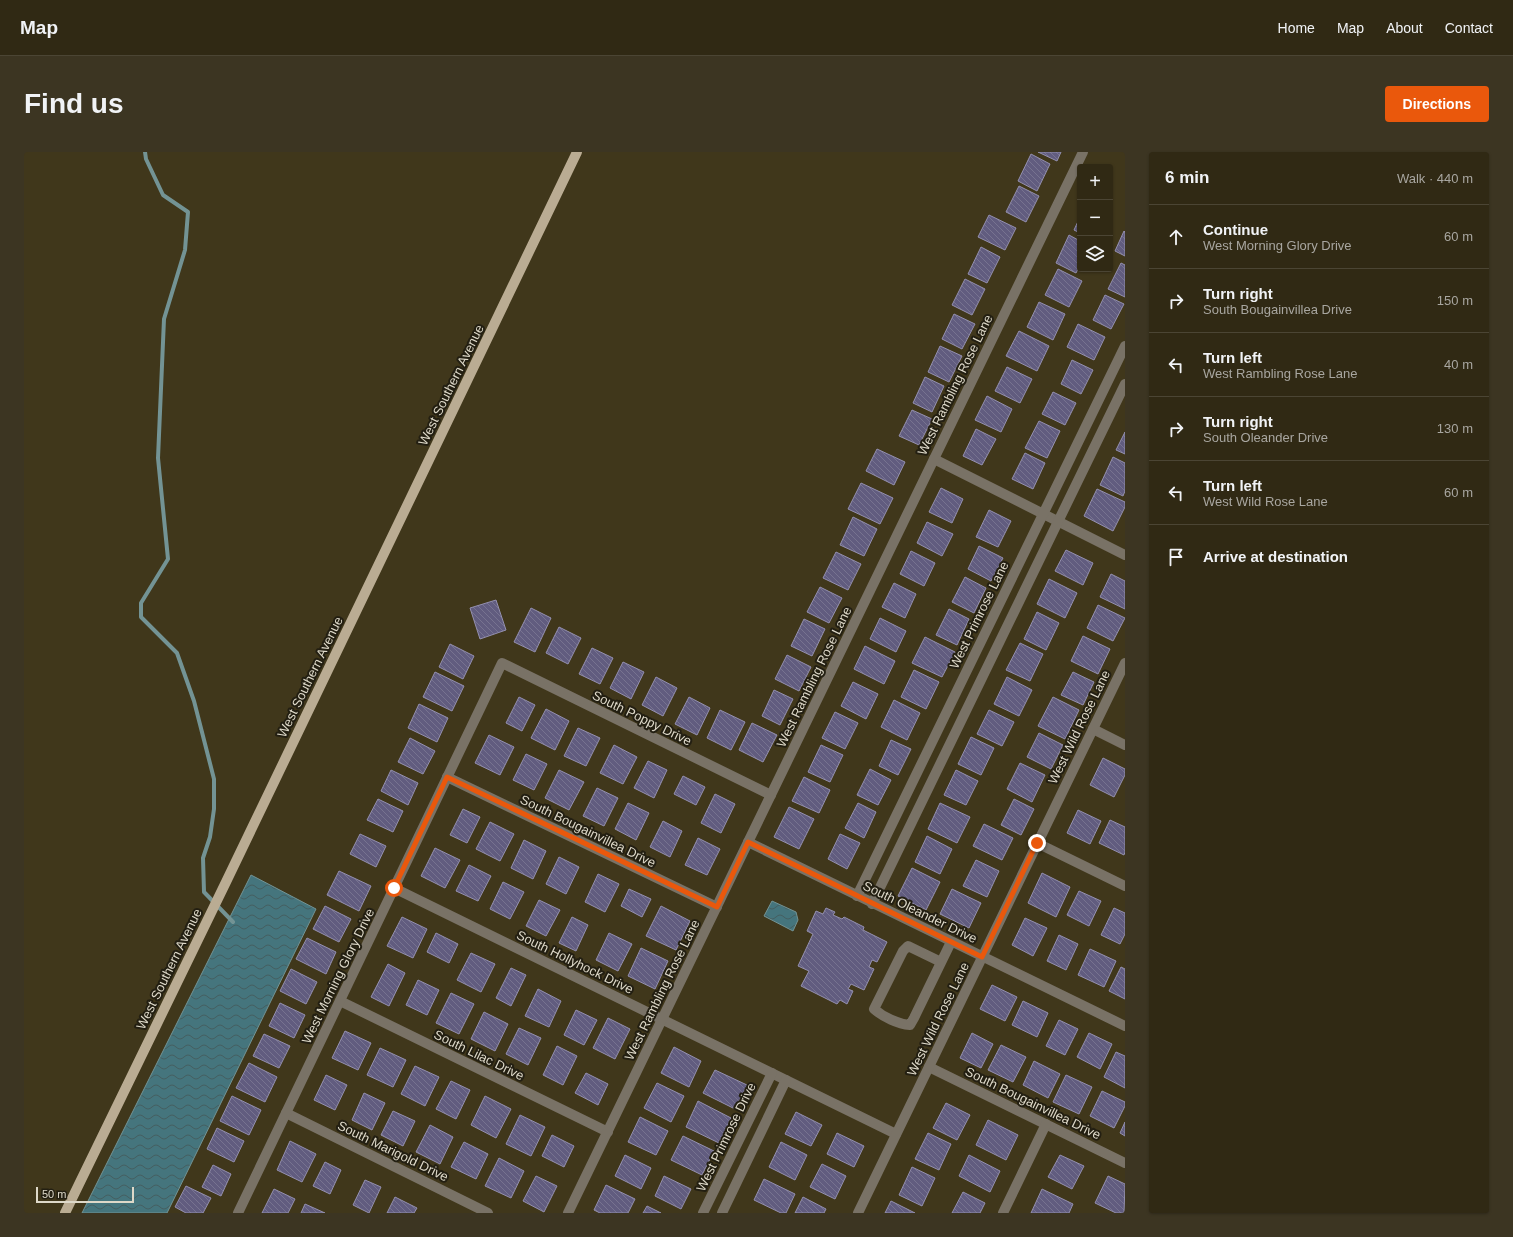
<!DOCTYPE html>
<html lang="en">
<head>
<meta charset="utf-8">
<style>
	body { margin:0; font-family:Arial,sans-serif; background:#3c3522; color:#f1f3f6 }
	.controls { position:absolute; right:12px; top:12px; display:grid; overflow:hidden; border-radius:4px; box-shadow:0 1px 3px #0004 }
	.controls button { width:36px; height:36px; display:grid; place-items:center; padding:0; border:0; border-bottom:1px solid #4b4534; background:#302914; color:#f1f3f6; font:20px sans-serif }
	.scale { position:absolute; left:12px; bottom:10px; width:98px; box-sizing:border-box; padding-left:4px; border:2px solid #ded9c9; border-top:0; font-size:11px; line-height:14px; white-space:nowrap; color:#ded9c9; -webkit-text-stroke:3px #231f12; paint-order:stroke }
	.stop { position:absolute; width:12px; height:12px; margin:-9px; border:3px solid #ea580c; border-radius:50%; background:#fff }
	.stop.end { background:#ea580c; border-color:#fff; box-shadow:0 1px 4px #0008 }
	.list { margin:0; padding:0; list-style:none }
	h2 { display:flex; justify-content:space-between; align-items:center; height:52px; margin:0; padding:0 16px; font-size:17px }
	h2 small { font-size:13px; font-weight:400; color:#a8a6a0 }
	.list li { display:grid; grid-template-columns:26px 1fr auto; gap:12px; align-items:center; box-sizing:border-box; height:64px; padding:0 16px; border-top:1px solid #4b4534 }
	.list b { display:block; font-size:15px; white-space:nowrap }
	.list p { margin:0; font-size:13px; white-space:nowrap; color:#a8a6a0 }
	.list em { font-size:13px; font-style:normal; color:#a8a6a0 }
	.icon { flex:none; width:22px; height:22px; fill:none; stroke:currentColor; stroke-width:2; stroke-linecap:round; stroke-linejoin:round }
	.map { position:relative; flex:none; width:1101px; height:1061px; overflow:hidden; border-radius:4px }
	header { display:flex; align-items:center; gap:24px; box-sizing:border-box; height:56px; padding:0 20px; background:#302914; border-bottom:1px solid #4b4534 }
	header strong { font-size:19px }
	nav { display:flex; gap:22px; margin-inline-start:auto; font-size:14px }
	.intro { display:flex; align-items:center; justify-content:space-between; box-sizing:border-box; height:96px; padding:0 24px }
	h1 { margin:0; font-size:28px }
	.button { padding:10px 18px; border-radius:4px; background:#ea580c; color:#fff; font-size:14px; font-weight:700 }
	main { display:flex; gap:24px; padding:0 24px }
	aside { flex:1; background:#302914; border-radius:4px; box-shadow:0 1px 3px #0004 }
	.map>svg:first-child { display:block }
	.water { fill:url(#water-waves); stroke:#739394 }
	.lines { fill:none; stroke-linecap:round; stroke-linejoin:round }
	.stream { stroke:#739394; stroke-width:4 }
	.building { fill:url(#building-back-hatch); stroke:#9490af }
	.minor { stroke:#797266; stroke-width:10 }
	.major { stroke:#baac93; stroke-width:10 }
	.route { stroke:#ea580c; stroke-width:5 }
	.labels { text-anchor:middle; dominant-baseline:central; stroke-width:4; stroke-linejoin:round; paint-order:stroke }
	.street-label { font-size:13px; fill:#ded9c9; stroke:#231f12 }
</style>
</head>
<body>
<header>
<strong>Map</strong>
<nav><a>Home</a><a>Map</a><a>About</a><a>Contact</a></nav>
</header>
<div class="intro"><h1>Find us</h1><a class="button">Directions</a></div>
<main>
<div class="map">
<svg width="1101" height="1061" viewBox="0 0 1101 1061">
	<defs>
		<pattern id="water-waves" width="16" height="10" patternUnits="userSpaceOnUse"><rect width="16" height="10" fill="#45757d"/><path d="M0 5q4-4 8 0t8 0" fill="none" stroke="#445e60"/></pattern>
		<pattern id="building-back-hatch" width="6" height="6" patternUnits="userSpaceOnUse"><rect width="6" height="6" fill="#615c7f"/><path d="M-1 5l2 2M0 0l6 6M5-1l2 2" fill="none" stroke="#777390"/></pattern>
	</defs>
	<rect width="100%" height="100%" fill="#40371b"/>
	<g class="water">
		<path d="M227,723L292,757L143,1061H58Z"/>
		<path d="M748,749L772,760L774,768L769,779L740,764Z"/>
	</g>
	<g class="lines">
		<path class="stream" d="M121,0L122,7L139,43L164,60L161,98L140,167L134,306L144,407L117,451V465L153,501L170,549L190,627V657L186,685L179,706L180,740L209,770"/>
	</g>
	<g class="building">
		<path d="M1014,0H1037L1033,9Z"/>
		<path d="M1007,2L1026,12L1013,39L994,29Z"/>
		<path d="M995,34L1015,44L1002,70L982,60Z"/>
		<path d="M965,63L992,76L981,98L954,85Z"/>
		<path d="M1056,65V81L1050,78Z"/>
		<path d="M1100,79L1101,80V104L1091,99Z"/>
		<path d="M1045,83L1056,89V113L1052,121L1032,111Z"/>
		<path d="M957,95L976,105L963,131L944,122Z"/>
		<path d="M1097,111L1101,113V145L1084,137Z"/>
		<path d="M1034,117L1058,129L1045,155L1021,143Z"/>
		<path d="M941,127L961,137L948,163L928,153Z"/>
		<path d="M1081,143L1100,152L1087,177L1069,168Z"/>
		<path d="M1015,150L1041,162L1029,188L1003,175Z"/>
		<path d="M930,162L951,172L938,197L918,187Z"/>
		<path d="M1054,172L1081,185L1070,208L1043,195Z"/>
		<path d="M995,179L1025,194L1013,219L982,204Z"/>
		<path d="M916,194L938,204L925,230L904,220Z"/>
		<path d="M1048,208L1069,218L1057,242L1037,232Z"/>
		<path d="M983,215L1008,227L996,251L971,239Z"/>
		<path d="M901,225L920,234L908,260L889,251Z"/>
		<path d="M1029,240L1052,251L1041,273L1018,262Z"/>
		<path d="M963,244L988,257L977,280L951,268Z"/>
		<path d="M888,258L908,267L895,293L875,284Z"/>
		<path d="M1015,269L1036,279L1023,306L1001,296Z"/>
		<path d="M952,277L972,287L958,313L939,304Z"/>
		<path d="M1101,280V302L1092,298Z"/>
		<path d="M853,297L881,310L870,333L842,319Z"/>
		<path d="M1001,301L1021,311L1009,337L988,327Z"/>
		<path d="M1089,305L1101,311V339L1099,344L1076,333Z"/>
		<path d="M837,331L869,346L856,372L824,357Z"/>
		<path d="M917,336L939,347L928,371L905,360Z"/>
		<path d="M1073,337L1101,350V355L1089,379L1060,364Z"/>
		<path d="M965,358L987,369L974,395L952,385Z"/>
		<path d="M829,365L853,377L840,404L816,393Z"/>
		<path d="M903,370L929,382L918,404L893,391Z"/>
		<path d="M955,394L979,406L967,429L944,417Z"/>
		<path d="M1042,398L1069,411L1059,433L1031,419Z"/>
		<path d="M887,399L911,411L900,434L876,422Z"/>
		<path d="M812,400L837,412L824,438L799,426Z"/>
		<path d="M1087,422L1101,429V457L1076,445Z"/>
		<path d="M941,425L962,436L950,461L928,450Z"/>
		<path d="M1025,427L1053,441L1041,466L1013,452Z"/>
		<path d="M870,431L892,442L881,466L858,455Z"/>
		<path d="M796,435L818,446L805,471L783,460Z"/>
		<path d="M472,448L482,478L456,487L446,456Z"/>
		<path d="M1074,453L1101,466L1089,489L1063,476Z"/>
		<path d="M507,456L527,466L511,500L490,490Z"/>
		<path d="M925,457L945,467L933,493L912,483Z"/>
		<path d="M1013,460L1035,471L1022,498L1000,487Z"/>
		<path d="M856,466L882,479L872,500L846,487Z"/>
		<path d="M780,467L801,477L788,504L767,494Z"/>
		<path d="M535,475L557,486L544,512L522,501Z"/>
		<path d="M1059,484L1086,497L1074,522L1047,509Z"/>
		<path d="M901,485L931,500L918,525L888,511Z"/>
		<path d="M996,491L1019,502L1006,529L982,518Z"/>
		<path d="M426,492L450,504L439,527L415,515Z"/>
		<path d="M841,494L871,509L860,532L830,517Z"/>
		<path d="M568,496L589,506L576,532L555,522Z"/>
		<path d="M763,503L787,515L775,539L751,527Z"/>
		<path d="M599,510L620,520L607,547L586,536Z"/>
		<path d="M890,518L915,530L902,557L877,545Z"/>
		<path d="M411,520L440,534L428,559L399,545Z"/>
		<path d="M1049,520L1070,530L1059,553L1037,543Z"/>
		<path d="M632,525L653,536L639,564L618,553Z"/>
		<path d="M983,525L1008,538L995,564L970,552Z"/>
		<path d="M829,530L854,542L842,567L817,554Z"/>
		<path d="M750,538L769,547L756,573L738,564Z"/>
		<path d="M495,545L511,553L498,579L482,571Z"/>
		<path d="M665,545L686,556L673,583L651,572Z"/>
		<path d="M1029,545L1055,558L1041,587L1014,574Z"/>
		<path d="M870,548L896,561L883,588L857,575Z"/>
		<path d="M395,552L424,566L413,590L384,576Z"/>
		<path d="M522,557L545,569L531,598L507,586Z"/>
		<path d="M696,558L721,570L707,598L683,586Z"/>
		<path d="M965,558L990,570L978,594L953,582Z"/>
		<path d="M811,560L834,571L821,597L798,586Z"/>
		<path d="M728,571L753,583L739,610L715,598Z"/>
		<path d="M554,576L576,586L562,614L540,604Z"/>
		<path d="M1015,581L1039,593L1027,617L1003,605Z"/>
		<path d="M465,583L490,595L476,623L451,611Z"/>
		<path d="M947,585L970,596L957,623L934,612Z"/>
		<path d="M386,586L411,599L399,622L374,610Z"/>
		<path d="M867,588L887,597L874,623L855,614Z"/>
		<path d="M590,593L613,605L599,632L576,621Z"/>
		<path d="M797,593L819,603L806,630L784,620Z"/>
		<path d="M502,602L523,612L510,638L489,628Z"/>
		<path d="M1079,606L1101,617V623L1090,645L1066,633Z"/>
		<path d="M624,609L643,618L630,646L610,636Z"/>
		<path d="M996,611L1021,623L1008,650L983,637Z"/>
		<path d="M846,617L867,628L854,653L833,643Z"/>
		<path d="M367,618L394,631L384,653L357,639Z"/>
		<path d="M535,618L560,630L545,658L521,646Z"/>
		<path d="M932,618L954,629L942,653L920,643Z"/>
		<path d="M659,624L681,635L672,653L650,642Z"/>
		<path d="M780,625L806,638L795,661L768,649Z"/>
		<path d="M573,636L594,646L580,674L559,664Z"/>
		<path d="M691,642L711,652L697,681L677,671Z"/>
		<path d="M354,647L379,659L369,680L343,668Z"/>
		<path d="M990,647L1010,657L997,683L977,673Z"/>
		<path d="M604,651L625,661L612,688L591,677Z"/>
		<path d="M834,651L852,660L840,686L821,676Z"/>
		<path d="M916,651L946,665L933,691L904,677Z"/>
		<path d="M765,655L790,667L775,697L750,685Z"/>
		<path d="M439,657L456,665L443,691L426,683Z"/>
		<path d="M1054,658L1077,669L1066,692L1043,681Z"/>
		<path d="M1086,668L1101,675V700L1100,703L1075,691Z"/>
		<path d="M639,669L658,679L646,705L626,695Z"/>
		<path d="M466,670L490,682L476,709L452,697Z"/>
		<path d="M960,672L989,686L978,708L949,694Z"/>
		<path d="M336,682L362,694L352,715L326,702Z"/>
		<path d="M816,682L836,691L823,717L804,707Z"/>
		<path d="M903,684L928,697L916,722L891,710Z"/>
		<path d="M674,686L696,697L683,723L661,713Z"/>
		<path d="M500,688L522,699L509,727L487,716Z"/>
		<path d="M411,696L436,708L421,736L397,724Z"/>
		<path d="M535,705L555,715L542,742L522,732Z"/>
		<path d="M952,708L975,719L963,745L939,734Z"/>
		<path d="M445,713L467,724L454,749L432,739Z"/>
		<path d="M888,716L916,730L902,758L874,744Z"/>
		<path d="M315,719L347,734L335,759L303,743Z"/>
		<path d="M1018,721L1046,735L1032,765L1004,751Z"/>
		<path d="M574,722L595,732L581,760L561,750Z"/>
		<path d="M479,730L500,740L486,767L466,757Z"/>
		<path d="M605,737L627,747L618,765L597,754Z"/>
		<path d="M928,737L957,751L945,776L916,762Z"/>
		<path d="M1055,739L1077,749L1065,774L1043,763Z"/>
		<path d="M515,748L536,758L522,784L502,774Z"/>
		<path d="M301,754L327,767L315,790L289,777Z"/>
		<path d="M637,754L666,769L652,798L622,784Z"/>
		<path d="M802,756L811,760L809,763L818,767L820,765L840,775L839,778L863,790L853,810L848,808L845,815L850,817L840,838L827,832L824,837L829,839L823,852L816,848L813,852L777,834L785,819L774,814L789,782L783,779L792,759L799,762Z"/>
		<path d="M1090,756L1101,761V782L1096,792L1077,783Z"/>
		<path d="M378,765L403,777L389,806L363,794Z"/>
		<path d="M548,765L564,773L552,799L535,791Z"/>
		<path d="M1001,766L1023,776L1009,804L988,793Z"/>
		<path d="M412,781L434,792L425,811L403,800Z"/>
		<path d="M585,781L608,792L594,819L572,808Z"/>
		<path d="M1035,783L1054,792L1042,818L1023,809Z"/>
		<path d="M283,786L312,800L302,822L272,807Z"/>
		<path d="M617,796L644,809L631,837L604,824Z"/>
		<path d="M1066,797L1092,809L1080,835L1054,823Z"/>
		<path d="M447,801L471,812L457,840L433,828Z"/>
		<path d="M364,812L381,821L365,854L347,845Z"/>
		<path d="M1097,815L1101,817V847L1085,839Z"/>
		<path d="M487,816L502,823L487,854L472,846Z"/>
		<path d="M267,817L293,830L282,852L256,839Z"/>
		<path d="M394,828L415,838L403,863L382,853Z"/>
		<path d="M968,833L993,845L981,869L956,857Z"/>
		<path d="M514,837L537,849L525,875L501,864Z"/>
		<path d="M427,841L450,852L435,882L412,871Z"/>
		<path d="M999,849L1024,861L1013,885L988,873Z"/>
		<path d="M256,851L281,863L270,886L245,874Z"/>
		<path d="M552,858L573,868L560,893L540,883Z"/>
		<path d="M460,860L484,872L471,899L447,887Z"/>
		<path d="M584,866L606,877L591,907L569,896Z"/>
		<path d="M1035,868L1054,877L1041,903L1022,894Z"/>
		<path d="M495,876L517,886L504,913L482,902Z"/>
		<path d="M321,879L347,891L334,918L308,906Z"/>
		<path d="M948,881L969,892L957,916L936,906Z"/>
		<path d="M1065,881L1088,892L1076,917L1053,905Z"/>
		<path d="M240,882L266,894L255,916L229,904Z"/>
		<path d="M977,893L1002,905L989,930L964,918Z"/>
		<path d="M533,894L553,904L539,933L519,923Z"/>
		<path d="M650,895L677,909L665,935L637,921Z"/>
		<path d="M356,896L382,908L369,935L343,923Z"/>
		<path d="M1092,900L1101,904V936L1080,925Z"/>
		<path d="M1010,909L1036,922L1024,946L999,933Z"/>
		<path d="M225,911L253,925L241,950L212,936Z"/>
		<path d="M391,914L415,925L401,954L377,942Z"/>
		<path d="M691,918L723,933L711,957L679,941Z"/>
		<path d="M562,921L584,932L574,953L551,941Z"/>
		<path d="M302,923L323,933L311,958L290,948Z"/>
		<path d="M1042,923L1068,935L1055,962L1029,950Z"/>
		<path d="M427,929L446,938L432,967L412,957Z"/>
		<path d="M633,931L660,944L647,970L620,956Z"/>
		<path d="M1078,939L1101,950V954L1090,976L1066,964Z"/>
		<path d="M340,941L361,951L348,978L328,968Z"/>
		<path d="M208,944L237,958L225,983L196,969Z"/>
		<path d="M461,944L487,957L472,986L447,973Z"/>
		<path d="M674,949L707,966L695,991L662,975Z"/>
		<path d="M922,951L946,963L933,988L909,976Z"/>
		<path d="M369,959L391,969L379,994L357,983Z"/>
		<path d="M772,960L798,973L787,994L761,982Z"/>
		<path d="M496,963L521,975L507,1004L482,992Z"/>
		<path d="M616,965L644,979L632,1003L604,990Z"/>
		<path d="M964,968L994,983L982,1008L952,993Z"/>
		<path d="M1101,970V984L1096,981Z"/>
		<path d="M406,973L429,985L416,1012L392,1000Z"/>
		<path d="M193,976L220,989L210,1010L183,997Z"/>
		<path d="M813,981L840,994L830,1015L803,1002Z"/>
		<path d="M904,981L927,992L915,1018L891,1007Z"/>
		<path d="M528,983L550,994L540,1015L518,1004Z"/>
		<path d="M659,984L690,999L678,1023L647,1008Z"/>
		<path d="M266,989L292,1002L278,1030L253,1018Z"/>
		<path d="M440,990L464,1002L452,1027L427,1015Z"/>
		<path d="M757,990L783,1003L771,1028L745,1015Z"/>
		<path d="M601,1003L627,1016L617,1037L591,1024Z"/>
		<path d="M945,1003L976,1019L966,1040L935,1024Z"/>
		<path d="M1036,1003L1060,1014L1048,1037L1024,1025Z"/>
		<path d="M475,1006L500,1019L487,1046L461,1034Z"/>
		<path d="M301,1010L317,1018L306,1042L289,1034Z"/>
		<path d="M798,1012L822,1024L811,1047L786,1035Z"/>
		<path d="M189,1013L207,1022L197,1044L178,1035Z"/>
		<path d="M888,1015L911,1026L898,1054L875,1043Z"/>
		<path d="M512,1024L533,1034L520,1060L499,1049Z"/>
		<path d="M640,1024L667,1037L657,1057L631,1044Z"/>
		<path d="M1084,1024L1101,1032L1100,1061H1092L1071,1051Z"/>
		<path d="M740,1027L771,1042L762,1061H757L730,1048Z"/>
		<path d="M341,1028L357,1035L345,1061L329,1053Z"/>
		<path d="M582,1033L611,1047L604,1061H576L570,1058Z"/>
		<path d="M162,1034L187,1046L179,1061H162L151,1055Z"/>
		<path d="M250,1037L271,1047L264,1061H238Z"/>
		<path d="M1018,1037L1049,1052L1045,1061H1007Z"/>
		<path d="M939,1040L961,1051L956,1061H928Z"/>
		<path d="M371,1045L393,1056L390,1061H363Z"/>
		<path d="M779,1045L802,1057L800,1061H771Z"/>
		<path d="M867,1049L891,1061H861Z"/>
		<path d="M281,1052L301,1061H277Z"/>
		<path d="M623,1054L637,1061H619Z"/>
	</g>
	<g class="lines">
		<g class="minor">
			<path d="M910,307L1101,403"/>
			<path d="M1069,577L1101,593"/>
			<path d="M423,625L693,755"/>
			<path d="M724,690L1101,874"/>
			<path d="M1013,691L1101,734"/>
			<path d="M370,736L872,982"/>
			<path d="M833,744L1101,194"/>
			<path d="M848,752L1101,232"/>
			<path d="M917,810L884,794L879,799L850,857C859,865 874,872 886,873L890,866L927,790"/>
			<path d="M316,849L584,980"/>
			<path d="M905,915L1101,1011"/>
			<path d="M262,961L464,1061"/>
			<path d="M214,1061L478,511L747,643"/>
			<path d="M544,1061L1059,0"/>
			<path d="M679,1061L748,921"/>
			<path d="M698,1061L762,928"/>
			<path d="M834,1061L1101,511"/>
			<path d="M979,1061L1022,972"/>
		</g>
		<path class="major" d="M41,1061L202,730L553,0"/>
	</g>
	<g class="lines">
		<path class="route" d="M370,736L423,625L693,755L724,690L958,805L1013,691"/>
	</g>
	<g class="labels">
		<g class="street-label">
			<text transform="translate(427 233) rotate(-64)">West Southern Avenue</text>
			<text transform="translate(931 233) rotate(-64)">West Rambling Rose Lane</text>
			<text transform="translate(955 463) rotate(-64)">West Primrose Lane</text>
			<text transform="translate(286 525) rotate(-64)">West Southern Avenue</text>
			<text transform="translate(790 525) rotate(-64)">West Rambling Rose Lane</text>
			<text transform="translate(618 566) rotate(26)">South Poppy Drive</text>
			<text transform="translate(1055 575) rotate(-64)">West Wild Rose Lane</text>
			<text transform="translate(564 679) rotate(26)">South Bougainvillea Drive</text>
			<text transform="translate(896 760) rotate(26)">South Oleander Drive</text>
			<text transform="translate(551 810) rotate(26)">South Hollyhock Drive</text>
			<text transform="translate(145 817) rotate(-64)">West Southern Avenue</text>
			<text transform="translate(314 824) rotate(-64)">West Morning Glory Drive</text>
			<text transform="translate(638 838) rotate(-64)">West Rambling Rose Lane</text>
			<text transform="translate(914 867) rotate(-64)">West Wild Rose Lane</text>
			<text transform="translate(455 903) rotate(26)">South Lilac Drive</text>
			<text transform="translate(1009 951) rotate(26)">South Bougainvillea Drive</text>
			<text transform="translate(702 985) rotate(-64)">West Primrose Drive</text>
			<text transform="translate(369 999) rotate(26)">South Marigold Drive</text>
		</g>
	</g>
</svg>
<div class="controls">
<button>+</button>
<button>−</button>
<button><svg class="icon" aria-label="layers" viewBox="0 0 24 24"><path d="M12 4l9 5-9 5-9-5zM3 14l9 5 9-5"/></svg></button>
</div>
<div class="scale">50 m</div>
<div class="stop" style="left:370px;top:736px"></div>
<div class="stop end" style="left:1013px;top:691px"></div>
</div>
<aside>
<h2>6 min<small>Walk · 440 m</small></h2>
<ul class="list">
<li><svg class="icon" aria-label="ahead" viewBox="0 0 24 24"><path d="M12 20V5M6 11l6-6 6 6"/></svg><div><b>Continue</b><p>West Morning Glory Drive</p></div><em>60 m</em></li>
<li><svg class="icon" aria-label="right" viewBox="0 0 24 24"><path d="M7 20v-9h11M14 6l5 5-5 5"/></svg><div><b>Turn right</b><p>South Bougainvillea Drive</p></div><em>150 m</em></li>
<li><svg class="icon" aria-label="left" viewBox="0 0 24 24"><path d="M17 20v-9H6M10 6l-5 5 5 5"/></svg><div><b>Turn left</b><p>West Rambling Rose Lane</p></div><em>40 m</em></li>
<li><svg class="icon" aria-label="right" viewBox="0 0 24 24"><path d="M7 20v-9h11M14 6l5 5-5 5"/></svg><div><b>Turn right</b><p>South Oleander Drive</p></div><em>130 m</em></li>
<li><svg class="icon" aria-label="left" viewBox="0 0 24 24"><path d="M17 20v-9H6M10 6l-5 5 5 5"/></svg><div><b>Turn left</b><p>West Wild Rose Lane</p></div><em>60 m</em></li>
<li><svg class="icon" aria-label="arrive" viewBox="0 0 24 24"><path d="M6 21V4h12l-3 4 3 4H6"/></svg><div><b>Arrive at destination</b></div></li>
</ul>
</aside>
</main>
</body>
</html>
